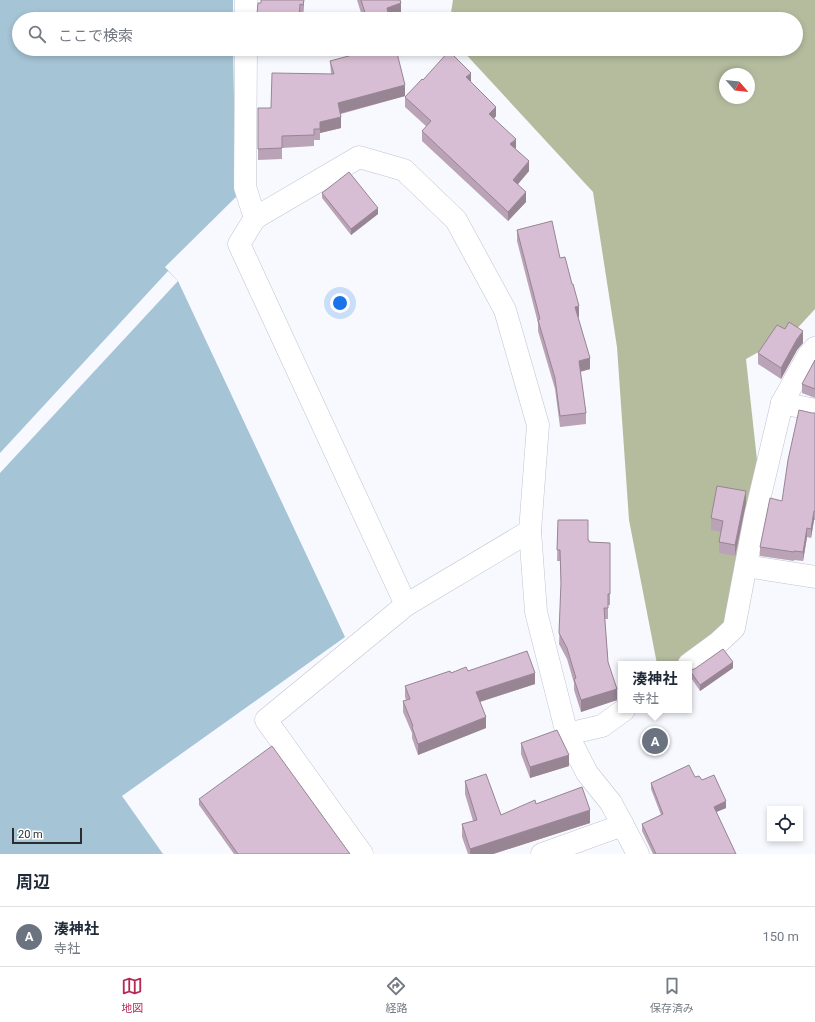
<!DOCTYPE html>
<html lang="ja">
<head>
<meta charset="utf-8">
<style>
	body { margin:0; font-family:Roboto,"Noto Sans JP",sans-serif; background:#f2f2f3; color:#1f2937 }
	.controls { position:absolute; right:12px; bottom:12px; display:grid; overflow:hidden; border-radius:0px; box-shadow:0 2px 6px #0003 }
	.controls button { width:36px; height:36px; display:grid; place-items:center; padding:0; border:0; border-bottom:1px solid #e0e1e3; background:#fff; color:#1f2937; font:20px sans-serif }
	.compass { position:absolute; left:719px; top:68px; width:36px; height:36px; border-radius:50%; background:#fff; box-shadow:0 2px 6px #0003; rotate:118deg }
	.scale { position:absolute; left:12px; bottom:10px; width:70px; box-sizing:border-box; padding-left:4px; border:2px solid #2a2c30; border-top:0; font-size:11px; line-height:14px; white-space:nowrap; color:#2a2c30; -webkit-text-stroke:3px #fff; paint-order:stroke }
	.you { position:absolute; left:340px; top:303px; width:14px; height:14px; margin:-10px; border:3px solid #fff; border-radius:50%; background:#1a73e8; box-shadow:0 0 0 6px #1a73e833 }
	.badge { display:grid; place-items:center; width:26px; height:26px; border-radius:50%; background:#b72856; color:#fff; font-size:13px; font-weight:700 }
	.pin { position:absolute; translate:-50% -50%; border:2px solid #fff; box-shadow:0 1px 4px #0006 }
	.popup { position:absolute; left:618px; top:661px; width:74px; height:52px; box-sizing:border-box; display:grid; place-content:center; border-radius:0px; background:#fff; filter:drop-shadow(0 1px 3px #0005); font-size:13px; white-space:nowrap; color:#747a83 }
	.popup b { font-size:15px; color:#1f2937 }
	.popup::after { content:''; position:absolute; left:50%; top:100%; margin-left:-8px; border:8px solid transparent; border-top-color:#fff }
	.list { margin:0; padding:0; list-style:none }
	h2 { display:flex; justify-content:space-between; align-items:center; height:52px; margin:0; padding:0 16px; font-size:17px }
	h2 small { font-size:13px; font-weight:400; color:#747a83 }
	.list li { display:grid; grid-template-columns:26px 1fr auto; gap:12px; align-items:center; box-sizing:border-box; height:60px; padding:0 16px; border-top:1px solid #e0e1e3 }
	.list b { display:block; font-size:15px; white-space:nowrap }
	.list p { margin:0; font-size:13px; white-space:nowrap; color:#747a83 }
	.list em { font-size:13px; font-style:normal; color:#747a83 }
	.icon { flex:none; width:22px; height:22px; fill:none; stroke:currentColor; stroke-width:2; stroke-linecap:round; stroke-linejoin:round }
	.map { position:relative; flex:none; width:815px; height:854px; overflow:hidden }
	.search { position:absolute; background:#fff; box-shadow:0 2px 6px #0003; left:12px; right:12px; top:12px; height:44px; display:flex; align-items:center; gap:10px; box-sizing:border-box; padding:0 14px; border-radius:22px; color:#747a83; font-size:15px }
	.sheet { height:112px; background:#fff }
	nav { display:flex; justify-content:space-around; align-items:center; box-sizing:border-box; height:56px; border-top:1px solid #e0e1e3; background:#fff; font-size:11px; color:#747a83 }
	nav a { display:grid; justify-items:center; gap:2px }
	nav .on { color:#b72856 }
	.map>svg:first-child { display:block }
	.forest { fill:#b5bc9e; fill-rule:evenodd }
	.water { fill:#a5c4d6 }
	.pier { fill:#f7f9fe }
	.lines { fill:none; stroke-linecap:round; stroke-linejoin:round }
	.minor-casing { stroke:#c0c4cf; stroke-width:23 }
	.minor { stroke:#fff; stroke-width:22 }
	.wall { fill:#baa3b6 }
	.shaded-wall { fill:#978594 }
	.building { fill:#d8bed4; stroke:#978594 }
</style>
</head>
<body>
<div class="map">
<svg width="815" height="854" viewBox="0 0 815 854">
	<rect width="100%" height="100%" fill="#f7f9fe"/>
	<path class="forest" d="M453,0H815V309L793,333L746,359L757,460L730,622L685,664H657L629,520L617,347L593,192L461,49H796V19H450ZM725,74H749V98H725Z"/>
	<path class="water" d="M0,0H233V19H19V49H233L236,197L165,267L178,281L345,637L122,796L163,854H0Z"/>
	<path class="pier" d="M168,271L178,281L0,473V453Z"/>
	<g class="lines">
		<g class="minor-casing">
			<g id="minor">
				<path d="M246,19V0"/>
				<path d="M246,49L245,187L255,218"/>
				<path d="M782,403L815,410"/>
				<path d="M746,566L815,577"/>
				<path d="M406,605L239,244L255,218L359,157L404,170L456,220L505,310L538,425L530,531L536,612L567,734L587,773L611,803L638,854"/>
				<path d="M689,664L719,642L734,628L755,517L782,403L808,356L815,348"/>
				<path d="M567,734L602,726L624,710"/>
				<path d="M362,854L266,720L406,605L530,531"/>
				<path d="M542,854L623,825"/>
			</g>
		</g>
		<use href="#minor" class="minor"/>
	</g>
	<g class="wall">
		<path d="M304,0L303,16H300L261,3Z"/>
		<path d="M357,0H400L401,14L389,19H363Z"/>
		<path d="M353,49H396L405,96L341,114V128L320,133V140H314V146L282,148V159L258,160V108H271L331,74L330,61L354,55Z"/>
		<path d="M423,80L471,82L496,116L494,119L516,148L515,149L529,171L518,184L526,202L508,221L422,141V131L427,127L405,107V97Z"/>
		<path d="M322,193L378,214L351,235L322,198Z"/>
		<path d="M517,230L560,258L579,317H578L590,369L580,372L586,413V424L560,427L555,389L538,331V323L517,241Z"/>
		<path d="M803,343L797,350L781,379L758,364V353Z"/>
		<path d="M815,360V398L802,393V384Z"/>
		<path d="M812,413H815V520H814L811,538L807,537L803,561L794,560V561L760,556V547L782,501Z"/>
		<path d="M746,503L735,556L719,553V542L721,532L711,530V518Z"/>
		<path d="M558,520L588,540L589,542L610,543V605H608V619H605L608,662L617,700L581,712L574,690V683L567,659L559,644L561,588L560,561H557Z"/>
		<path d="M733,668L700,691L690,676V671Z"/>
		<path d="M468,671L535,684L480,702L486,728L418,755L412,738V733L403,712V701L406,700L405,697V686L451,673Z"/>
		<path d="M521,743L569,766L530,778L521,754Z"/>
		<path d="M695,777L702,780L726,808L716,812L736,854H653L642,831V824L661,815L651,789V783Z"/>
		<path d="M465,781L501,815L536,804L590,823L493,854H468L462,837V824L473,821L465,794Z"/>
		<path d="M199,799L350,854H234L199,805Z"/>
	</g>
	<g class="shaded-wall">
		<path d="M304,0L303,16V5Z"/>
		<path d="M401,3V14L388,19L387,8Z"/>
		<path d="M471,73V82L466,77Z"/>
		<path d="M405,85V96L338,114V103Z"/>
		<path d="M496,107V116L489,124V114Z"/>
		<path d="M341,117V128L320,133V140V122Z"/>
		<path d="M516,139V148L510,154V144Z"/>
		<path d="M529,161V171L513,190V180Z"/>
		<path d="M526,192V202L508,221V212Z"/>
		<path d="M378,208V214L351,235V229Z"/>
		<path d="M579,306V317L575,318V307Z"/>
		<path d="M803,331V343L797,350L781,379V368L797,339Z"/>
		<path d="M590,358V369L579,372V361Z"/>
		<path d="M746,491V503L735,556V545Z"/>
		<path d="M814,511V520L811,538V529Z"/>
		<path d="M807,528V537L803,561V552Z"/>
		<path d="M733,662V668L700,691V685Z"/>
		<path d="M535,673V684L476,703V692Z"/>
		<path d="M617,689V700L581,712V700Z"/>
		<path d="M486,717V728L418,755V744Z"/>
		<path d="M569,755V766L530,778V767Z"/>
		<path d="M726,801V808L714,813V807Z"/>
		<path d="M590,810V823L493,854H470V849Z"/>
	</g>
	<g class="building">
		<path d="M261,0H304L303,5L300,4L299,19H257V14L258,3H261Z"/>
		<path d="M361,0H400L401,3L387,8L389,19H367Z"/>
		<path d="M355,49H396L405,85L338,103L341,117L320,122V129H314V135L282,136V148L258,149V108H271L272,73L334,74L330,61L356,54Z"/>
		<path d="M449,51L471,73L466,77L496,107L489,114L516,139L510,144L529,161L513,180L526,192L508,212L422,131L431,121L405,97L422,79L423,80Z"/>
		<path d="M349,172L378,208L351,229L322,193Z"/>
		<path d="M552,221L560,258L565,257L572,284H573L579,306L575,307L590,358L579,361L586,413L560,416L555,378L538,320L540,319L517,230Z"/>
		<path d="M789,322L803,331L797,339L781,368L758,353L777,325L785,329Z"/>
		<path d="M815,360V389L802,384Z"/>
		<path d="M799,410L812,413H815V511H814L811,529L807,528L803,552L794,551V552L760,547L770,498L782,501L788,460Z"/>
		<path d="M717,486L746,491L735,545L719,542L723,521L711,518Z"/>
		<path d="M558,520H588V540H589V542L610,543V594H608V608H604L608,662L617,689L581,700L574,679L576,678L567,648L559,633L561,582L560,550H557Z"/>
		<path d="M723,649L733,662L700,685L690,671L696,668Z"/>
		<path d="M527,651L535,673L476,692L486,717L418,744L412,727L413,726L403,701L410,699L405,686L450,671L451,673L466,667L468,671Z"/>
		<path d="M557,730L569,755L530,767L521,743Z"/>
		<path d="M272,746L350,854H238L199,799Z"/>
		<path d="M689,765L695,777L699,776L702,780L714,775L726,801L714,807L736,854H656L642,824L663,814L651,783Z"/>
		<path d="M486,774L501,815L535,800L536,804L582,787L590,810L470,849L462,824L477,820L465,781Z"/>
	</g>
</svg>
<div class="controls">
<button><svg class="icon" aria-label="locate" viewBox="0 0 24 24"><circle cx="12" cy="12" r="6"/><path d="M12 2v4M12 18v4M2 12h4M18 12h4"/></svg></button>
</div>
<svg class="compass" viewBox="-18 -18 36 36"><path d="M0-13l5 13h-10z" fill="#e53935"/><path d="M0 13l5-13h-10z" fill="#747a83"/></svg>
<div class="scale">20 m</div>
<div class="you"></div>
<div class="pin badge" style="left:655px;top:741px;background:#6b7280">A</div>
<div class="popup"><b>湊神社</b>寺社</div>
<div class="search"><svg class="icon" aria-label="search" viewBox="0 0 24 24"><circle cx="10" cy="10" r="6"/><path d="M15 15l6 6"/></svg>ここで検索</div>
</div>
<section class="sheet">
<h2>周辺<small></small></h2>
<ul class="list">
<li><span class="badge" style="background:#6b7280">A</span><div><b>湊神社</b><p>寺社</p></div><em>150 m</em></li>
</ul>
</section>
<nav>
<a class="on"><svg class="icon" aria-label="map" viewBox="0 0 24 24"><path d="M3 6l6-2 6 2 6-2v14l-6 2-6-2-6 2zM9 4v14M15 6v14"/></svg>地図</a>
<a><svg class="icon" aria-label="directions" viewBox="0 0 24 24"><path d="M12 3l9 9-9 9-9-9zM9 14v-3h6M13 9l2 2-2 2"/></svg>経路</a>
<a><svg class="icon" aria-label="saved" viewBox="0 0 24 24"><path d="M7 4h10v16l-5-4-5 4z"/></svg>保存済み</a>
</nav>
</body>
</html>
